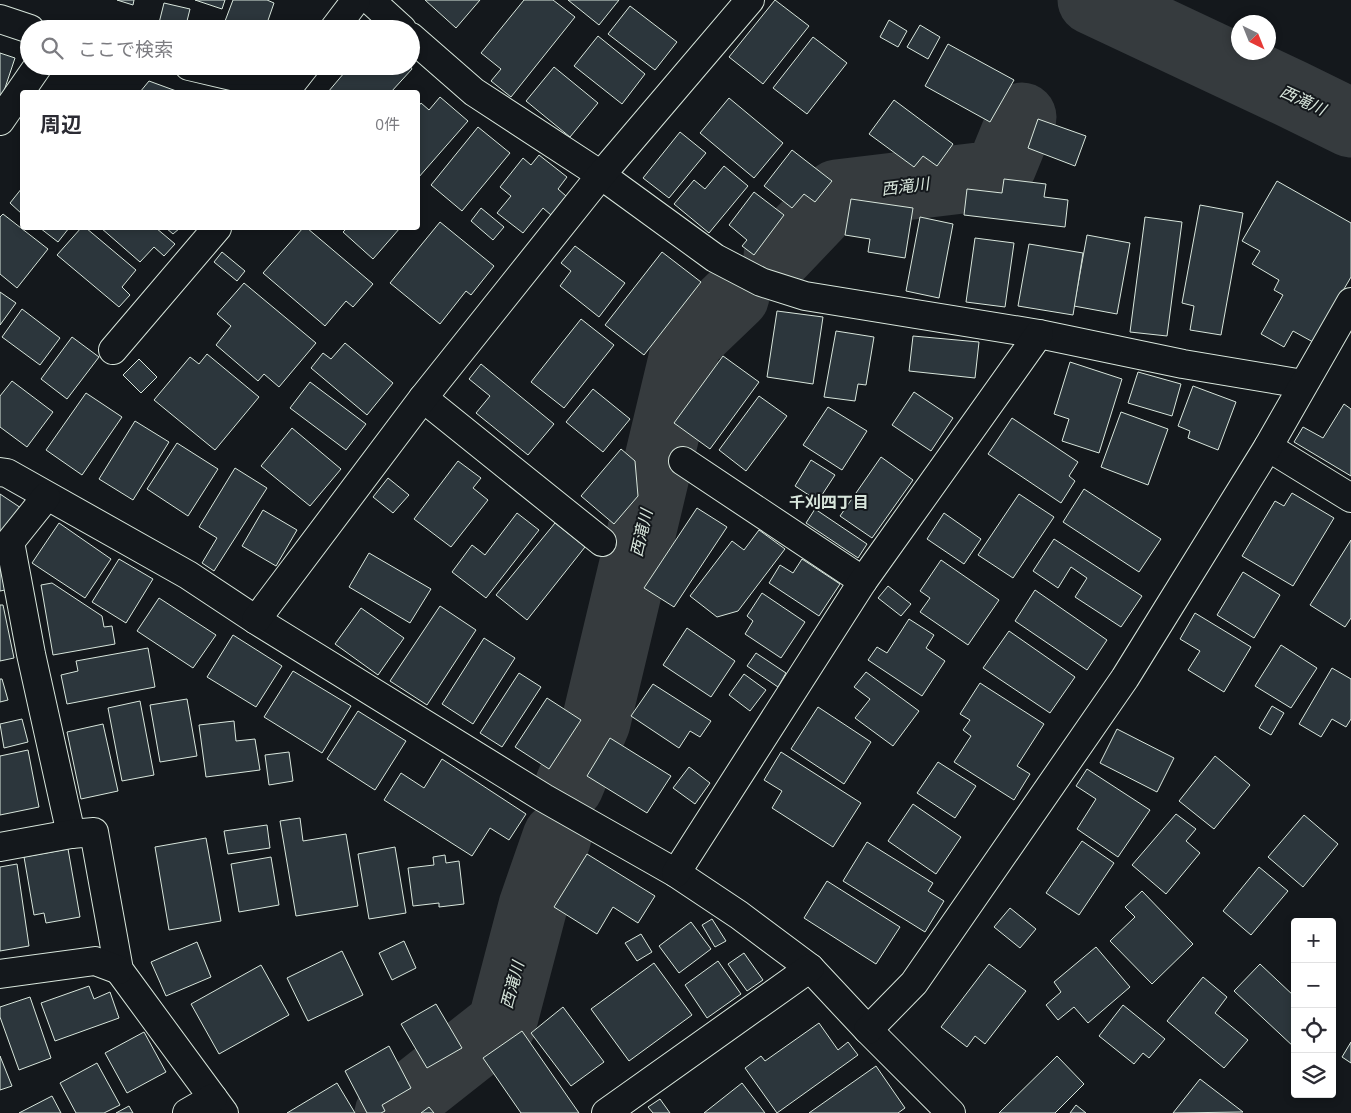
<!DOCTYPE html>
<html lang="ja">
<head>
<meta charset="utf-8">
<style>
	body { margin:0; font-family:"PT Sans","Noto Sans JP",sans-serif; background:#f2f2f3; color:#2b2b33 }
	.controls { position:absolute; right:15px; bottom:15px; display:grid; overflow:hidden; border-radius:5px; box-shadow:0 2px 8px #0003 }
	.controls button { width:45px; height:45px; display:grid; place-items:center; padding:0; border:0; border-bottom:1px solid #e1e1e2; background:#fff; color:#2b2b33; font:25px sans-serif }
	.compass { position:absolute; left:1231px; top:15px; width:45px; height:45px; border-radius:50%; background:#fff; box-shadow:0 2px 8px #0003; rotate:137deg }
	.list { margin:0; padding:0; list-style:none }
	h2 { display:flex; justify-content:space-between; align-items:center; height:65px; margin:0; padding:0 20px; font-size:21px }
	h2 small { font-size:16px; font-weight:400; color:#7c7c81 }
	.icon { flex:none; width:28px; height:28px; fill:none; stroke:currentColor; stroke-width:2; stroke-linecap:round; stroke-linejoin:round }
	.map { position:relative; flex:none; width:1351px; height:1113px; overflow:hidden }
	.search { position:absolute; background:#fff; box-shadow:0 2px 8px #0003; left:20px; top:20px; width:400px; height:55px; display:flex; align-items:center; gap:12px; box-sizing:border-box; padding:0 18px; border-radius:28px; color:#7c7c81; font-size:19px }
	.panel { position:absolute; background:#fff; box-shadow:0 2px 8px #0003; left:20px; top:90px; width:400px; height:140px; border-radius:5px }
	.map>svg:first-child { display:block }
	.lines { fill:none; stroke-linecap:round; stroke-linejoin:round }
	.river { stroke:#363b3e; stroke-width:69 }
	.building { fill:#2c363c; stroke:#d8e6dc }
	.minor-casing { stroke:#d8e6dc; stroke-width:30 }
	.minor { stroke:#14181c; stroke-width:28 }
	.labels { text-anchor:middle; dominant-baseline:central; stroke-width:4; stroke-linejoin:round; paint-order:stroke }
	.water-label { font-size:16px; font-style:italic; fill:#d8e6dc; stroke:#14181c }
	.neighbourhood-label { font-size:16px; font-weight:bold; fill:#d8e6dc; stroke:#14181c }
</style>
</head>
<body>
<div class="map">
<svg width="1351" height="1113" viewBox="0 0 1351 1113">
	<rect width="100%" height="100%" fill="#14181c"/>
	<g class="lines">
		<g class="river">
			<path d="M1092,0L1292,94L1351,123"/>
			<path d="M778,256L837,194L987,176L1002,166L1022,117"/>
			<path d="M569,786L596,722L687,342L735,296"/>
			<path d="M389,1113L502,1024L533,906L557,837"/>
		</g>
	</g>
	<g class="building">
		<path d="M117,0H134L133,5Z"/>
		<path d="M195,0H225L222,9Z"/>
		<path d="M233,0H267L274,3L265,29H222Z"/>
		<path d="M425,0H480L456,28Z"/>
		<path d="M524,0H553L575,17L511,97L491,81L501,69L481,53Z"/>
		<path d="M568,0H619L599,25Z"/>
		<path d="M775,0L809,26L763,84L729,57Z"/>
		<path d="M164,3L190,9L185,29L158,27Z"/>
		<path d="M630,6L677,42L655,70L608,34Z"/>
		<path d="M889,20L907,31L898,47L880,37Z"/>
		<path d="M920,25L940,37L928,59L907,47Z"/>
		<path d="M598,36L645,74L622,104L574,66Z"/>
		<path d="M813,37L847,63L807,114L773,88Z"/>
		<path d="M948,44L1014,80L990,122L925,86Z"/>
		<path d="M0,53L15,58L0,103Z"/>
		<path d="M350,66H410L412,69L391,92H328Z"/>
		<path d="M554,67L598,103L570,137L526,101Z"/>
		<path d="M149,81L179,92H140Z"/>
		<path d="M440,97L468,121L418,178V107L421,103L429,110Z"/>
		<path d="M729,98L783,143L754,178L700,133Z"/>
		<path d="M894,100L953,144L937,166L923,156L914,167L869,134Z"/>
		<path d="M1038,119L1086,136L1075,166L1028,148Z"/>
		<path d="M478,127L510,153L462,211L431,185Z"/>
		<path d="M680,132L706,153L669,198L643,178Z"/>
		<path d="M792,150L832,181L815,202L804,194L792,208L764,186Z"/>
		<path d="M539,155L567,177L558,189L566,196L551,215L543,208L523,233L497,213L511,196L500,187L523,158L531,165Z"/>
		<path d="M724,166L748,186L709,233L674,204L694,180L705,189Z"/>
		<path d="M1004,179L1046,184L1044,197L1068,200L1065,227L964,215L967,189L1002,193Z"/>
		<path d="M1277,181L1351,223V277L1313,342L1293,331L1284,347L1261,334L1283,295L1274,290L1279,280L1252,264L1260,251L1242,241Z"/>
		<path d="M22,188V214L10,203Z"/>
		<path d="M754,192L784,215L754,255L742,246L747,240L729,225Z"/>
		<path d="M851,199L913,208L905,258L868,252L870,239L845,235Z"/>
		<path d="M1200,205L1243,213L1221,335L1190,330L1194,306L1182,303Z"/>
		<path d="M481,208L504,227L493,240L471,221Z"/>
		<path d="M3,214L48,249L17,288L0,274V217Z"/>
		<path d="M920,217L953,224L939,298L906,291Z"/>
		<path d="M1145,217L1182,222L1167,336L1130,332Z"/>
		<path d="M440,222L494,266L471,295L466,291L440,324L390,283Z"/>
		<path d="M40,228H69L58,242Z"/>
		<path d="M81,228H86L136,270L122,287L130,295L119,307L57,255Z"/>
		<path d="M101,228H156L175,244L164,256L154,247L140,262Z"/>
		<path d="M166,228H180L173,234Z"/>
		<path d="M303,228H307L373,284L353,307L346,301L325,326L263,273Z"/>
		<path d="M347,228H400L373,259L343,232Z"/>
		<path d="M1087,235L1130,243L1117,314L1074,306Z"/>
		<path d="M975,238L1014,243L1005,307L966,302Z"/>
		<path d="M1029,244L1083,253L1073,315L1018,306Z"/>
		<path d="M575,246L625,283L599,317L560,286L571,271L561,263Z"/>
		<path d="M222,252L245,271L237,281L214,262Z"/>
		<path d="M662,252L701,282L644,355L605,325Z"/>
		<path d="M244,283L316,343L279,387L264,374L258,381L216,345L231,326L217,314Z"/>
		<path d="M0,292L16,303L0,325Z"/>
		<path d="M22,309L60,338L40,365L2,337Z"/>
		<path d="M777,311L823,317L813,384L767,377Z"/>
		<path d="M581,319L614,345L564,408L531,382Z"/>
		<path d="M836,331L874,337L866,385L858,384L855,401L824,397Z"/>
		<path d="M913,336L979,342L975,378L909,371Z"/>
		<path d="M72,337L99,357L67,399L41,379Z"/>
		<path d="M345,343L393,383L367,415L311,368L323,353L331,359Z"/>
		<path d="M207,354L259,397L215,450L154,400L190,357L199,364Z"/>
		<path d="M723,356L759,382L710,449L674,423Z"/>
		<path d="M139,359L157,377L141,393L123,375Z"/>
		<path d="M1070,362L1122,379L1099,453L1062,441L1069,419L1054,414Z"/>
		<path d="M481,364L554,424L528,455L476,413L490,396L469,379Z"/>
		<path d="M1138,372L1181,384L1172,416L1128,403Z"/>
		<path d="M12,381L53,412L27,447L0,427V396Z"/>
		<path d="M310,382L366,424L346,450L290,408Z"/>
		<path d="M1193,386L1236,402L1218,450L1188,438L1190,431L1178,426Z"/>
		<path d="M593,389L630,419L603,452L566,422Z"/>
		<path d="M914,392L953,418L931,451L892,425Z"/>
		<path d="M86,393L122,417L82,475L46,450Z"/>
		<path d="M759,396L787,416L746,471L719,450Z"/>
		<path d="M1344,404L1351,409V476L1294,442L1303,427L1323,438Z"/>
		<path d="M828,407L867,431L842,470L803,445Z"/>
		<path d="M1121,412L1168,429L1148,485L1101,467Z"/>
		<path d="M1012,418L1078,462L1069,476L1075,481L1061,503L988,454Z"/>
		<path d="M135,421L169,442L133,500L99,479Z"/>
		<path d="M292,428L341,469L310,506L261,466Z"/>
		<path d="M177,443L218,469L188,516L147,489Z"/>
		<path d="M621,449L635,461L638,496L614,524L581,496Z"/>
		<path d="M881,457L913,480L872,538L840,516Z"/>
		<path d="M811,460L835,475L818,501L795,486Z"/>
		<path d="M458,461L481,478L473,488L488,500L451,547L414,519Z"/>
		<path d="M235,468L267,488L214,571L202,563L217,538L199,527Z"/>
		<path d="M388,478L409,495L393,513L373,497Z"/>
		<path d="M1084,489L1161,539L1139,572L1063,522Z"/>
		<path d="M1292,493L1334,518L1293,586L1242,556L1275,501L1284,506Z"/>
		<path d="M0,494L21,508L0,537Z"/>
		<path d="M1019,494L1054,517L1013,578L978,555Z"/>
		<path d="M697,508L727,527L674,607L644,588Z"/>
		<path d="M815,509L867,544L858,558L806,523Z"/>
		<path d="M263,510L297,530L276,566L242,546Z"/>
		<path d="M517,513L539,530L486,598L452,572L472,545L485,555Z"/>
		<path d="M944,513L981,539L964,564L927,539Z"/>
		<path d="M59,523L111,559L85,598L32,563Z"/>
		<path d="M555,523L585,547L527,620L496,595Z"/>
		<path d="M759,530L785,549L738,611L717,617L690,596L732,541L744,550Z"/>
		<path d="M1054,539L1142,596L1121,627L1075,597L1087,578L1071,567L1058,588L1033,571Z"/>
		<path d="M1351,540V618L1345,627L1310,605Z"/>
		<path d="M369,553L431,589L410,623L349,587Z"/>
		<path d="M119,559L153,579L126,623L92,602Z"/>
		<path d="M802,559L840,584L819,616L769,583L780,565L793,573Z"/>
		<path d="M941,560L999,600L968,645L920,612L930,598L920,591Z"/>
		<path d="M0,566L5,590L0,591Z"/>
		<path d="M1243,572L1280,595L1254,638L1217,615Z"/>
		<path d="M52,583L102,616L104,627L112,626L115,644L53,655L41,585Z"/>
		<path d="M888,586L911,604L901,616L878,598Z"/>
		<path d="M1035,590L1107,640L1087,670L1015,621Z"/>
		<path d="M762,593L805,622L781,658L745,634L753,621L747,616Z"/>
		<path d="M159,598L216,635L193,668L137,631Z"/>
		<path d="M0,605H3L14,658L0,661Z"/>
		<path d="M440,606L476,630L427,705L390,681Z"/>
		<path d="M361,608L404,638L378,675L335,644Z"/>
		<path d="M1195,613L1251,647L1224,692L1188,670L1200,651L1180,639Z"/>
		<path d="M909,619L934,635L926,648L945,661L922,696L868,660L877,647L887,653Z"/>
		<path d="M687,628L735,661L711,697L663,665Z"/>
		<path d="M1009,631L1075,677L1050,713L983,668Z"/>
		<path d="M233,635L282,666L256,707L207,677Z"/>
		<path d="M484,638L515,658L473,724L442,704Z"/>
		<path d="M1281,645L1317,668L1291,708L1255,686Z"/>
		<path d="M148,648L155,687L67,704L61,675L78,671L76,661Z"/>
		<path d="M756,653L786,673L778,687L747,666Z"/>
		<path d="M1332,668L1351,679V719L1346,727L1332,719L1321,737L1299,724Z"/>
		<path d="M293,671L351,706L322,753L264,717Z"/>
		<path d="M866,672L919,711L893,746L855,718L870,699L854,687Z"/>
		<path d="M519,673L541,687L502,747L480,733Z"/>
		<path d="M744,674L766,690L750,711L729,695Z"/>
		<path d="M0,679H2L8,700L0,702Z"/>
		<path d="M980,683L1044,724L1017,766L1030,774L1014,800L954,762L971,736L963,730L970,720L960,714Z"/>
		<path d="M653,684L711,721L700,737L690,731L679,748L631,716Z"/>
		<path d="M547,698L581,720L549,769L515,747Z"/>
		<path d="M187,699L197,756L160,762L150,705Z"/>
		<path d="M140,701L154,775L122,781L108,708Z"/>
		<path d="M1272,706L1284,713L1271,735L1259,728Z"/>
		<path d="M818,707L871,742L844,784L791,749Z"/>
		<path d="M358,711L406,741L375,790L327,759Z"/>
		<path d="M22,719L28,742L4,748L0,724Z"/>
		<path d="M234,721L236,741L255,739L260,770L206,777L199,725Z"/>
		<path d="M103,724L118,791L81,799L67,732Z"/>
		<path d="M1117,729L1174,758L1157,792L1100,763Z"/>
		<path d="M610,738L671,776L647,813L587,776Z"/>
		<path d="M28,750L39,807L0,815V756Z"/>
		<path d="M289,752L293,781L269,785L265,755Z"/>
		<path d="M781,752L861,803L833,847L772,808L782,791L764,780Z"/>
		<path d="M1215,756L1250,785L1214,829L1179,801Z"/>
		<path d="M442,759L526,814L509,840L490,828L472,856L384,800L401,773L424,788Z"/>
		<path d="M938,762L976,786L955,818L917,793Z"/>
		<path d="M689,767L710,783L695,804L673,788Z"/>
		<path d="M1087,769L1150,810L1118,857L1077,829L1096,799L1076,786Z"/>
		<path d="M913,804L961,837L936,874L888,841Z"/>
		<path d="M1176,814L1196,829L1186,841L1200,853L1166,894L1132,865Z"/>
		<path d="M1304,815L1338,844L1303,887L1268,857Z"/>
		<path d="M300,818L303,841L346,834L358,906L296,916L280,821Z"/>
		<path d="M267,825L270,848L228,854L224,831Z"/>
		<path d="M206,838L221,921L169,930L155,847Z"/>
		<path d="M1082,841L1114,863L1079,915L1046,893Z"/>
		<path d="M867,842L933,883L928,891L944,901L925,932L843,881Z"/>
		<path d="M395,847L406,913L369,919L358,854Z"/>
		<path d="M68,849L80,917L46,923L44,913L34,915L24,857Z"/>
		<path d="M587,854L655,896L638,923L613,907L597,934L554,907Z"/>
		<path d="M445,855L446,863L459,861L464,904L439,907V903L413,906L408,868L434,865L433,857Z"/>
		<path d="M271,857L279,905L239,912L231,864Z"/>
		<path d="M17,864L29,946L0,951V867Z"/>
		<path d="M1259,867L1288,891L1251,935L1223,911Z"/>
		<path d="M827,881L900,927L876,964L804,918Z"/>
		<path d="M1142,891L1193,944L1152,984L1110,941L1135,917L1125,907Z"/>
		<path d="M1010,908L1036,929L1020,948L994,927Z"/>
		<path d="M712,919L726,941L715,947L702,925Z"/>
		<path d="M691,922L711,949L679,973L659,946Z"/>
		<path d="M641,934L652,952L637,961L625,943Z"/>
		<path d="M404,941L416,968L392,980L379,953Z"/>
		<path d="M197,942L211,977L166,996L151,962Z"/>
		<path d="M1096,947L1130,987L1088,1023L1074,1007L1058,1020L1046,1005L1061,992L1054,982Z"/>
		<path d="M342,951L363,995L308,1021L287,978Z"/>
		<path d="M744,953L763,980L747,991L728,964Z"/>
		<path d="M718,961L741,994L707,1018L685,985Z"/>
		<path d="M654,963L692,1015L629,1061L591,1009Z"/>
		<path d="M989,964L1026,991L985,1044L975,1036L967,1047L941,1027Z"/>
		<path d="M1260,964L1295,997V1048L1234,991Z"/>
		<path d="M261,965L289,1015L219,1054L191,1004Z"/>
		<path d="M1203,977L1227,997L1215,1013L1248,1040L1224,1068L1167,1021Z"/>
		<path d="M89,986L94,999L110,992L119,1018L55,1041L41,1003Z"/>
		<path d="M30,997L51,1058L19,1070L0,1017V1007Z"/>
		<path d="M436,1004L462,1048L427,1068L401,1024Z"/>
		<path d="M1123,1005L1165,1039L1149,1058L1143,1053L1134,1064L1099,1036Z"/>
		<path d="M563,1007L604,1062L571,1086L531,1033Z"/>
		<path d="M819,1023L838,1050L848,1042L858,1055L777,1113L745,1068L761,1056L765,1061Z"/>
		<path d="M522,1031L579,1113H521L483,1058Z"/>
		<path d="M144,1032L166,1072L127,1093L105,1053Z"/>
		<path d="M1351,1042V1063L1342,1057Z"/>
		<path d="M389,1046L411,1088L382,1105L385,1111L381,1113H367L345,1071Z"/>
		<path d="M0,1056L12,1086L0,1090Z"/>
		<path d="M1057,1056L1084,1084L1055,1113H999Z"/>
		<path d="M97,1063L120,1105L104,1113H76L60,1083Z"/>
		<path d="M876,1066L905,1108L898,1113H809Z"/>
		<path d="M1200,1079L1243,1112L1173,1113Z"/>
		<path d="M337,1083L355,1113H287Z"/>
		<path d="M742,1083L765,1113H704Z"/>
		<path d="M52,1096L61,1113H19Z"/>
		<path d="M660,1099L670,1113H653L648,1107Z"/>
		<path d="M1076,1105L1086,1113H1070Z"/>
		<path d="M129,1106L133,1113H116Z"/>
		<path d="M429,1107L434,1113H421Z"/>
	</g>
	<g class="lines">
		<g class="minor-casing">
			<g id="minor">
				<path d="M370,0L402,29"/>
				<path d="M0,19L30,29"/>
				<path d="M334,29L356,0"/>
				<path d="M411,37L474,92L601,175L715,258L761,282L805,296L1039,334L1183,364L1303,384"/>
				<path d="M189,66L287,89L305,66"/>
				<path d="M0,121L38,66"/>
				<path d="M113,350L217,228"/>
				<path d="M423,398L602,542"/>
				<path d="M1268,447L1351,498"/>
				<path d="M683,461L863,581"/>
				<path d="M0,472L7,473L188,575L256,620L544,798L676,873L739,915L810,968L868,1030L951,1113"/>
				<path d="M46,497L10,542L31,654L71,834"/>
				<path d="M256,620L423,398L601,175L750,0"/>
				<path d="M0,847L71,834L94,832L119,970L224,1113"/>
				<path d="M676,873L863,581L1039,334"/>
				<path d="M0,974L95,961L119,970"/>
				<path d="M868,1030L914,983L1125,678L1268,447L1351,302"/>
				<path d="M187,1113L213,1098"/>
				<path d="M606,1113L810,968"/>
			</g>
		</g>
		<use href="#minor" class="minor"/>
	</g>
	<g class="labels">
		<g class="water-label">
			<text transform="translate(1303 100) rotate(25)">西滝川</text>
			<text transform="translate(905 186) rotate(-7)">西滝川</text>
			<text transform="translate(641 533) rotate(-77)">西滝川</text>
			<text transform="translate(512 985) rotate(-75)">西滝川</text>
		</g>
		<g class="neighbourhood-label">
			<text x="829" y="502">千刈四丁目</text>
		</g>
	</g>
</svg>
<div class="controls">
<button>+</button>
<button>−</button>
<button><svg class="icon" aria-label="locate" viewBox="0 0 24 24"><circle cx="12" cy="12" r="6"/><path d="M12 2v4M12 18v4M2 12h4M18 12h4"/></svg></button>
<button><svg class="icon" aria-label="layers" viewBox="0 0 24 24"><path d="M12 4l9 5-9 5-9-5zM3 14l9 5 9-5"/></svg></button>
</div>
<svg class="compass" viewBox="-18 -18 36 36"><path d="M0-13l5 13h-10z" fill="#e53935"/><path d="M0 13l5-13h-10z" fill="#7c7c81"/></svg>
<div class="search"><svg class="icon" aria-label="search" viewBox="0 0 24 24"><circle cx="10" cy="10" r="6"/><path d="M15 15l6 6"/></svg>ここで検索</div>
<section class="panel">
<h2>周辺<small>0件</small></h2>
<ul class="list">
</ul>
</section>
</div>
</body>
</html>
